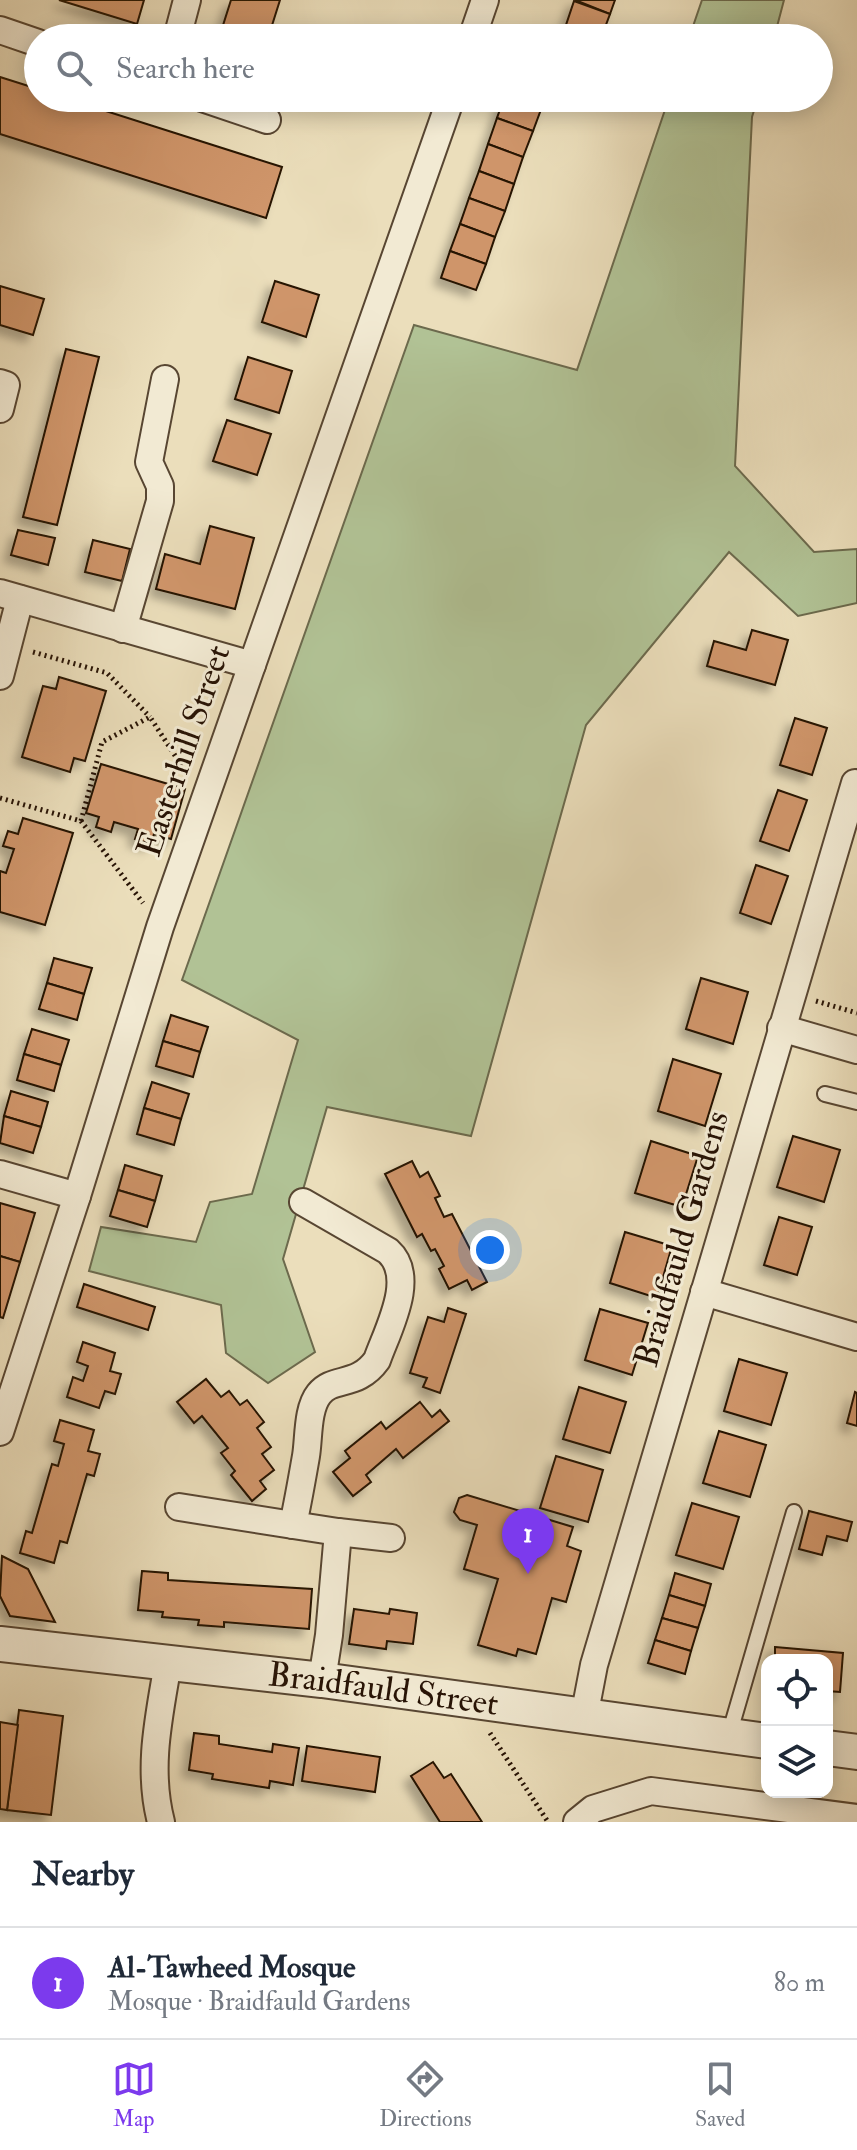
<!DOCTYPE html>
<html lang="en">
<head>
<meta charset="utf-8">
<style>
	body { margin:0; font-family:"IM FELL Double Pica",serif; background:#f6f6f7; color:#1f2937 }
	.controls { position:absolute; right:24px; bottom:24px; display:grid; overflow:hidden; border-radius:16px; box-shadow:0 4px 20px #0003 }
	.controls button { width:72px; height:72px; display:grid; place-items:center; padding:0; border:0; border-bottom:2px solid #e0e1e3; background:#fff; color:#1f2937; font:40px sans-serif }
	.you { position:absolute; left:490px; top:1250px; width:28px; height:28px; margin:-20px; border:6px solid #fff; border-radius:50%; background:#1a73e8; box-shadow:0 0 0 12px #1a73e833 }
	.badge { display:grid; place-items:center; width:52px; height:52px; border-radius:50%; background:#7c3aed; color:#fff; font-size:26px; font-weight:700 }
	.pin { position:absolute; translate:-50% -66px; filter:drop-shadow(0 2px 4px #0008) }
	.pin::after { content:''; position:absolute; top:42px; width:28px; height:24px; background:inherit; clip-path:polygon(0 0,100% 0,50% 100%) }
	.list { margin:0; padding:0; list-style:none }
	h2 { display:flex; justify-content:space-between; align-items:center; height:104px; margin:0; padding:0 32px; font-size:34px }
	h2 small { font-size:26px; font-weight:400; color:#747a83 }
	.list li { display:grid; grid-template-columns:52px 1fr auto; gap:24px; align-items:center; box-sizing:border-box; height:112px; padding:0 32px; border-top:2px solid #e0e1e3 }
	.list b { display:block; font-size:30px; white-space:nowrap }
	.list p { margin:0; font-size:26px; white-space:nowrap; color:#747a83 }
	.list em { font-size:26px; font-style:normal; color:#747a83 }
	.icon { flex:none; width:44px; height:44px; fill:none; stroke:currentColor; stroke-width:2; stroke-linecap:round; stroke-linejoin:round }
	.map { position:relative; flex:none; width:857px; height:1822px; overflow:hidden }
	.search { position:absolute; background:#fff; box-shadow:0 4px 20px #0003; left:24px; right:24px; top:24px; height:88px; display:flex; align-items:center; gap:20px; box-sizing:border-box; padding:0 28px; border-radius:44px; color:#747a83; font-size:30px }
	.sheet { height:216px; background:#fff }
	nav { display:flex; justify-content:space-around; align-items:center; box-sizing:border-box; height:112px; border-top:2px solid #e0e1e3; background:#fff; font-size:22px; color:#747a83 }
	nav a { display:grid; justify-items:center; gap:4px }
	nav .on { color:#7c3aed }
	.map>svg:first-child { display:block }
	.green { fill:#b1c295; stroke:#6c6a4d; stroke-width:2 }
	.building { fill:#cf956a; stroke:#271305; stroke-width:2; filter:url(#shadow) }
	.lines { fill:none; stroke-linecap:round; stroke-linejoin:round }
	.service-casing { stroke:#584632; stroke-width:18 }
	.minor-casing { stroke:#584632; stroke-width:30 }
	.tertiary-casing { stroke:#584632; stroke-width:38 }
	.path { stroke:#271305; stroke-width:5; stroke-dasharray:2 4; stroke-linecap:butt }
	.service { stroke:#f2ead3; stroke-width:14 }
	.minor { stroke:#f2ead3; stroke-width:26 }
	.tertiary { stroke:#f2ead3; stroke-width:34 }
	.labels { text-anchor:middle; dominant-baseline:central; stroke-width:6; stroke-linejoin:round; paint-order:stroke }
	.street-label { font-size:34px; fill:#271305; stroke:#f2ead3 }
</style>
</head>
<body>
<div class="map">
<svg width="857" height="1822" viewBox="0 0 857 1822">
	<defs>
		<filter id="shadow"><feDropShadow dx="-7" dy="7" stdDeviation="4" flood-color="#0004"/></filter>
	</defs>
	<rect width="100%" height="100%" fill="#ebdebb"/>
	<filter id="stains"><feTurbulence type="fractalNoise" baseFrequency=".0025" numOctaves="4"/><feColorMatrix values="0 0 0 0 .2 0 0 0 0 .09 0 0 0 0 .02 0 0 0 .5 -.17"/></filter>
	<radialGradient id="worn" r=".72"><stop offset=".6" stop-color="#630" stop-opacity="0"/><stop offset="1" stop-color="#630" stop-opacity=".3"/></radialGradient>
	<g class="green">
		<path d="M702,0H784L774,38H689Z"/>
		<path d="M669,98H758L752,117L735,466L814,552L857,549V603L798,616L729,552L586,725L471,1136L327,1107L283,1259L315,1352L268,1383L226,1353L221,1305L89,1271L101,1227L196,1242L210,1202L252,1194L298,1040L182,980L414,325L577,370Z"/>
	</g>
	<g class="building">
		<path d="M59,0H144L137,24Z"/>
		<path d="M231,0H280L268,38H219Z"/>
		<path d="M575,0H615L610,14Z"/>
		<path d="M574,1L610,14L601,38H593L565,28Z"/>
		<path d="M0,77L38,89V98H65L282,167L266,218L0,134Z"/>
		<path d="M504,98H525L543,104L533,131L497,118Z"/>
		<path d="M497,118L533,131L523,157L488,144Z"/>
		<path d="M488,144L523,157L514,184L479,171Z"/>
		<path d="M479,171L514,184L505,211L469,198Z"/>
		<path d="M469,198L505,211L495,237L460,224Z"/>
		<path d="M460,224L495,237L486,264L450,251Z"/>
		<path d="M450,251L486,264L476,290L441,278Z"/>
		<path d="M275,281L319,295L306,337L262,322Z"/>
		<path d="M0,286L44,299L33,335L0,325Z"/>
		<path d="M66,349L99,357L57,525L23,517Z"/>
		<path d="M248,357L292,371L279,413L235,399Z"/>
		<path d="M227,420L271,434L257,475L213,461Z"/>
		<path d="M210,526L254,538L235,609L156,589L165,554L200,564Z"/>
		<path d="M18,530L55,538L48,565L11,555Z"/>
		<path d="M93,540L130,549L122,581L85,572Z"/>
		<path d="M752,630L788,640L775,685L707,666L714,641L746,650Z"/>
		<path d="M59,677L106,691L85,761L74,758L70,772L22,757L43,686L56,689Z"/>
		<path d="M795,718L827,728L812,775L780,765Z"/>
		<path d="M101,764L185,789L171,839L154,834L151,844L135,839L138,829L114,822L111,832L96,827L99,817L86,813Z"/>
		<path d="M778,790L807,800L789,851L760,841Z"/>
		<path d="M23,818L73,833L45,925L0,912V871L6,873L14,849L3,846L8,831L18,834Z"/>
		<path d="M756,865L788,876L771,924L740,913Z"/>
		<path d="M54,958L92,968L84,994L47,983Z"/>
		<path d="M701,978L748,992L733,1044L686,1029Z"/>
		<path d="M47,983L84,994L77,1020L39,1009Z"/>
		<path d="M171,1015L208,1027L200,1052L163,1041Z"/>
		<path d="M32,1029L69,1040L61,1065L24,1054Z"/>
		<path d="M163,1041L200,1052L193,1077L156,1066Z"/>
		<path d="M24,1054L61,1065L54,1091L17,1080Z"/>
		<path d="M673,1059L721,1074L705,1126L658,1111Z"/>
		<path d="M152,1082L189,1094L181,1119L144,1108Z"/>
		<path d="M11,1091L48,1102L41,1127L4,1116Z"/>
		<path d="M144,1108L181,1119L174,1145L137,1134Z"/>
		<path d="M4,1116L41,1127L33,1153L0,1143Z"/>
		<path d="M793,1136L840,1150L824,1202L777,1187Z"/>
		<path d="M651,1141L698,1156L682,1207L635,1193Z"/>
		<path d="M412,1161L420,1177L428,1172L440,1196L435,1198L444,1217L452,1214L487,1282L472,1290L467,1280L449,1289L439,1269L444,1266L435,1249L431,1251L422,1234L417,1237L385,1174Z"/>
		<path d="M125,1165L162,1176L155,1201L118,1190Z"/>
		<path d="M118,1190L155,1201L147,1227L110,1216Z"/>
		<path d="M0,1203L35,1213L20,1262L0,1256Z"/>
		<path d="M779,1217L812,1227L797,1275L764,1265Z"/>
		<path d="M625,1232L672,1246L657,1298L610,1283Z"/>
		<path d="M0,1256L20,1262L3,1318L0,1317Z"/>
		<path d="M84,1284L155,1307L148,1330L77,1307Z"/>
		<path d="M448,1308L466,1314L440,1393L423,1387L427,1378L410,1373L428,1317L444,1322Z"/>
		<path d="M600,1309L648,1323L632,1375L585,1360Z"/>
		<path d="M83,1342L115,1353L110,1371L121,1374L115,1394L105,1391L99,1408L67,1397L73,1377L83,1381L88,1366L77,1362Z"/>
		<path d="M739,1359L787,1373L771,1425L724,1411Z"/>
		<path d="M206,1379L221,1397L229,1391L240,1405L247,1400L264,1422L257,1428L271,1447L262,1454L274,1470L260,1481L266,1489L252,1501L231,1475L235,1471L221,1453L228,1448L202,1416L194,1423L177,1402Z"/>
		<path d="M579,1387L626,1402L610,1453L563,1439Z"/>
		<path d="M855,1392L857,1393V1426L847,1423Z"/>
		<path d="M420,1402L432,1417L440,1410L449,1421L403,1458L396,1449L366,1475L371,1482L353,1496L333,1472L350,1458L345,1451L381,1422L386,1429Z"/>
		<path d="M60,1420L94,1430L88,1451L100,1454L94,1476L87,1474L67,1543L60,1541L54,1563L20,1553L26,1531L32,1533L52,1464L58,1466L64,1444L54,1441Z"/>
		<path d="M719,1431L766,1445L750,1497L703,1483Z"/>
		<path d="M556,1456L603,1470L588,1522L540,1508Z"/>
		<path d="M467,1495L573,1527L567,1546L581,1551L566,1602L552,1598L536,1654L518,1649L516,1656L478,1645L498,1579L464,1569L477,1525L460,1520L454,1512L459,1498Z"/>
		<path d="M692,1503L739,1517L723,1569L676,1555Z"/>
		<path d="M809,1511L852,1522L847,1541L827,1536L822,1555L799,1549Z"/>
		<path d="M2,1556L28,1569L55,1622L10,1616L0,1596Z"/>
		<path d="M142,1571L168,1573V1580L312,1589L309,1629L224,1622V1627L198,1625L199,1620L162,1617L163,1612L138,1610Z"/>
		<path d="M675,1573L711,1584L705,1606L669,1595Z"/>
		<path d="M669,1595L705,1606L698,1628L662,1618Z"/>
		<path d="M354,1609L389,1614L390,1609L417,1613L413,1644L387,1641L386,1649L349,1644Z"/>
		<path d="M662,1618L698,1628L691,1651L655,1640Z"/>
		<path d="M655,1640L691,1651L685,1674L648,1663Z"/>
		<path d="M775,1647L843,1653L840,1692L827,1691V1660H775Z"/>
		<path d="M19,1710L63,1716L51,1815L7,1810Z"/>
		<path d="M0,1722L18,1725L7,1810L0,1809Z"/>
		<path d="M194,1733L219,1736V1744L272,1752L273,1744L299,1748L293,1785L270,1781L269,1788L212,1779L213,1774L189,1770Z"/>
		<path d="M307,1746L380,1757L375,1792L302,1781Z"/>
		<path d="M433,1762L444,1778L451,1774L482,1822H440L411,1776Z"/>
	</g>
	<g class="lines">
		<g class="service-casing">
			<g id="service">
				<path d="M825,1094L857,1102"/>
				<path d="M729,1735L794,1512"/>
			</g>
		</g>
		<g class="minor-casing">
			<g id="minor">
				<path d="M0,30L38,43"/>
				<path d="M177,38L187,0"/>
				<path d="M472,38L485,0"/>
				<path d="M202,98L267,120"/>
				<path d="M0,383L6,385L0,409"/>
				<path d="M0,593L252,665"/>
				<path d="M123,629L160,501V486L149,462L165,379"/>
				<path d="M0,676L20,599"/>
				<path d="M781,1028L857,1050"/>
				<path d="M0,1174L77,1196"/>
				<path d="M303,1202L388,1251C417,1277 388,1329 377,1360C357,1388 333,1376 319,1394C307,1409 309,1438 306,1456C302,1479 298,1502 293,1525L338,1532L329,1635L322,1680"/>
				<path d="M704,1292L857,1337"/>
				<path d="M0,1432L77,1196L160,927L451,98"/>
				<path d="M179,1507L293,1525"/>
				<path d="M338,1532L391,1538"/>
				<path d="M584,1717L594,1665L855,783"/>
				<path d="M161,1822C147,1768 159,1717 168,1663"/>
				<path d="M577,1822L593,1809L651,1791L857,1818"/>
			</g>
		</g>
		<g class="tertiary-casing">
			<g id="tertiary">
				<path id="s1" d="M0,1644L322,1680L767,1741"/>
				<path d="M827,1748L857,1752"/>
			</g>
		</g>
		<g class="path">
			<path d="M33,652L107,673L150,717"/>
			<path d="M0,798L81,821L143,903"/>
			<path d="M81,821L102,742L150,717L187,774"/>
			<path d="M816,1001L857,1013"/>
			<path d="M490,1733L548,1822"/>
		</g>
		<use href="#service" class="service"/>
		<use href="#minor" class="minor"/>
		<use href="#tertiary" class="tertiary"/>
	</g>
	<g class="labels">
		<g class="street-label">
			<text transform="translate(184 751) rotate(-71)">Easterhill Street</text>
			<text transform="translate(682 1239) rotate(-74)">Braidfauld Gardens</text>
			<text stroke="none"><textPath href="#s1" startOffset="386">Braidfauld Street</textPath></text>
		</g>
	</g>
	<rect width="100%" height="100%" filter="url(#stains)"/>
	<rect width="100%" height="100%" fill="url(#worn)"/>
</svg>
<div class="controls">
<button><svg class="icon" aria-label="locate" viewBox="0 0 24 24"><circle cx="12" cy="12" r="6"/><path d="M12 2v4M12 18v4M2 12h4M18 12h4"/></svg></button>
<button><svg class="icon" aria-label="layers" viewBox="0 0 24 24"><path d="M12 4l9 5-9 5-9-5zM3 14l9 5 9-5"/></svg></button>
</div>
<div class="you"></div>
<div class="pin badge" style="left:528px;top:1574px">1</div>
<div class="search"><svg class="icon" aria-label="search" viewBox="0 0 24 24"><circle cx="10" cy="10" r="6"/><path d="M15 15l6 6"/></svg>Search here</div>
</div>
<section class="sheet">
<h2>Nearby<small></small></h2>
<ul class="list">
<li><span class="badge">1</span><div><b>Al-Tawheed Mosque</b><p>Mosque · Braidfauld Gardens</p></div><em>80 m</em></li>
</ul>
</section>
<nav>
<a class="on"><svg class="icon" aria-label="map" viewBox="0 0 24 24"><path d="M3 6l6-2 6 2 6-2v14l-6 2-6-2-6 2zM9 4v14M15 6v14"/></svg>Map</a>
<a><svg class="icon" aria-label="directions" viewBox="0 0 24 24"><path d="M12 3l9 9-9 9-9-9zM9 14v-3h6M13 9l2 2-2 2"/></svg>Directions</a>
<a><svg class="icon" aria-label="saved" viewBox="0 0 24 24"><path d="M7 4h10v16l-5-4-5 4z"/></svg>Saved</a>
</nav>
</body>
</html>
